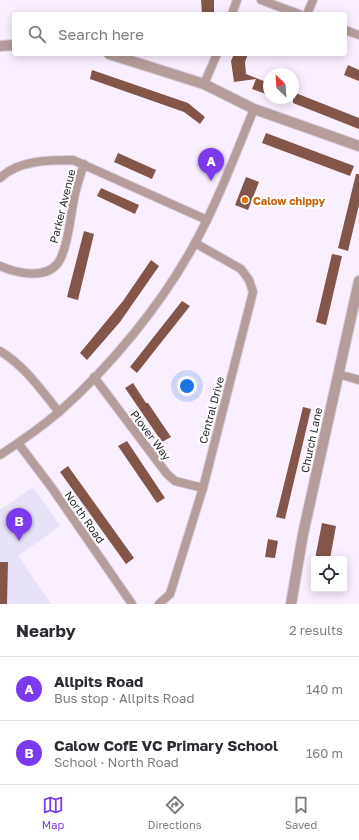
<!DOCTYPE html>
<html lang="en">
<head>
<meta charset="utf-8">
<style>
	body { margin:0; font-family:"Golos Text",sans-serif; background:#f2f2f3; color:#2b2b33 }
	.controls { position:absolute; right:12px; bottom:12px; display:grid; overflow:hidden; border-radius:4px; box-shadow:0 2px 10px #0003 }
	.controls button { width:36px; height:36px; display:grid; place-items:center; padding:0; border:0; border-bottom:1px solid #e1e1e2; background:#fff; color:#2b2b33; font:20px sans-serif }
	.compass { position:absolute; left:263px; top:68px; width:36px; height:36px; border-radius:50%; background:#fff; box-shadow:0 2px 10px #0003; rotate:335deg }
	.you { position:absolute; left:187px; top:386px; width:14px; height:14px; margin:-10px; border:3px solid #fff; border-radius:50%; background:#1a73e8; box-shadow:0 0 0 6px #1a73e833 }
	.badge { display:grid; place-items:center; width:26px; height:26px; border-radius:50%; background:#7c3aed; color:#fff; font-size:13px; font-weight:700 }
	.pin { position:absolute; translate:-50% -33px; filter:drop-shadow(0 1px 2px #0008) }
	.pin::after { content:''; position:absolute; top:21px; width:14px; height:12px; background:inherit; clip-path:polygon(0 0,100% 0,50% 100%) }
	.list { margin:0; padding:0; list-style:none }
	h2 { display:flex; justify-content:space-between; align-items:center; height:52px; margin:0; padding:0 16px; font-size:17px }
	h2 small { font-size:13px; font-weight:400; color:#7c7c81 }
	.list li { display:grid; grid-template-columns:26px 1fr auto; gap:12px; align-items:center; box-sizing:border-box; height:64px; padding:0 16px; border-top:1px solid #e1e1e2 }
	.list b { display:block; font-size:15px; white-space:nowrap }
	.list p { margin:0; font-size:13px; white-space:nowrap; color:#7c7c81 }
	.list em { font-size:13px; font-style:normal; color:#7c7c81 }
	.icon { flex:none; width:22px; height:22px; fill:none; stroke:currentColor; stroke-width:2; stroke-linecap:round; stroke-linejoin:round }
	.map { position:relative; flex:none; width:359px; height:604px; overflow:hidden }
	.search { position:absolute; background:#fff; box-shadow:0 2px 10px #0003; left:12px; right:12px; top:12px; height:44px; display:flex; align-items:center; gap:10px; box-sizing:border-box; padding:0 14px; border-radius:4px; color:#7c7c81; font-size:15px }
	.sheet { height:180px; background:#fff }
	nav { display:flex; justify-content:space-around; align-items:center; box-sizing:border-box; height:56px; border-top:1px solid #e1e1e2; background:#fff; font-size:11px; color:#7c7c81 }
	nav a { display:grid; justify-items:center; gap:2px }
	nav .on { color:#7c3aed }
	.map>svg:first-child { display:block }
	.education { fill:#e8e2f8 }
	.building { fill:#835649 }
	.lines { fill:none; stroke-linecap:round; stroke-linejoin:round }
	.minor-casing { stroke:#d5cbda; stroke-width:10 }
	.tertiary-casing { stroke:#d5cbda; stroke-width:12 }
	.minor { stroke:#b59d9b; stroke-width:8 }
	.tertiary { stroke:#b59d9b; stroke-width:10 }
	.food-dot { fill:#e8710a; stroke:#fff; stroke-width:1.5 }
	.labels { text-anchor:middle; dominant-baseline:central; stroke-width:4; stroke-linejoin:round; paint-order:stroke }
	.food-label { font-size:11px; font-weight:bold; fill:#c56008; stroke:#fff; text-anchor:start }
	.street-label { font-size:11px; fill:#2d292f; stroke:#fff }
</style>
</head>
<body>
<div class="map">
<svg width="359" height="604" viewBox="0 0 359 604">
	<rect width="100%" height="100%" fill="#faefff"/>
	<path class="education" d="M33,487L60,526L18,556L51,604H0V510Z"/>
	<g class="building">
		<path d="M201,0H214V14H202Z"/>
		<path d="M234,54H248L245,62L246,74L269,83V95L252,89L256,79L234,82L231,61Z"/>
		<path d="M348,65L359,70V81L344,75Z"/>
		<path d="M92,70L188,103L205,117L200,124L184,112L90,79Z"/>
		<path d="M293,92L359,118V129L293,103Z"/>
		<path d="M266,133L354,166L350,176L262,143Z"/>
		<path d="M118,153L156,170L152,179L114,162Z"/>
		<path d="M356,174H359V205L348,251L338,248Z"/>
		<path d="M246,177L259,182L248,210L235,205Z"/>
		<path d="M101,188L139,205L135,214L97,196Z"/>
		<path d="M84,231L94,234L78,300L67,297Z"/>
		<path d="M332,254L342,256L326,325L316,322Z"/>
		<path d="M151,260L159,266L120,322L87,360L80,353L123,301Z"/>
		<path d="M182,301L190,306L137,373L130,367Z"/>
		<path d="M133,383L146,403H148L171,437L162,442L125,388Z"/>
		<path d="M303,407L311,409L285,519L276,517Z"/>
		<path d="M127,441L165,498L157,503L118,446Z"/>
		<path d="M68,466L134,558L126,564L60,472Z"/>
		<path d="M322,523L336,526L330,559H315Z"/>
		<path d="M268,539L278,541L275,558L265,557Z"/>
		<path d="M0,562H8L7,604H0Z"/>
	</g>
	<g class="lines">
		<g class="minor-casing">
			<g id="minor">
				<path d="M261,0L299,14"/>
				<path d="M232,14L237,0"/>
				<path d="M307,14L313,0"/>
				<path d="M345,30L359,35"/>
				<path d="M204,84L217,54"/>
				<path d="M0,178C19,160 49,160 73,160L207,220"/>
				<path d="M0,266C16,273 45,280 58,263C68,249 71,211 75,194C77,184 81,174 84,164"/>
				<path d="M0,351C25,366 41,390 59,412"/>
				<path d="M338,374L359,380"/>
				<path d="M94,377L167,474L175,481L203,488"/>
				<path d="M18,443L52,488L132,604"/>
				<path d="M0,455C20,442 40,428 59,412C111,366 162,304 195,243C218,201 236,153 254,109"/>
				<path d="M159,604L170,594L203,488L253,292L249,280L241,269L195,243"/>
			</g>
		</g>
		<g class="tertiary-casing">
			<g id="tertiary">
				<path d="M0,46L14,45"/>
				<path d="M109,54L204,84L254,109L359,146"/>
				<path d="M291,604L303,534L359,281"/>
			</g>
		</g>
		<use href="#minor" class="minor"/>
		<use href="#tertiary" class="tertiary"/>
	</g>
	<circle class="food-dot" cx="245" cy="200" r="4"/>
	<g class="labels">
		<g class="food-label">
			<text x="253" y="200">Calow chippy</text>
		</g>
		<g class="street-label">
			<text transform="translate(62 206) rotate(-76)">Parker Avenue</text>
			<text transform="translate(211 410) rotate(-75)">Central Drive</text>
			<text transform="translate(151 435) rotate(53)">Plover Way</text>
			<text transform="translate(311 440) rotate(-78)">Church Lane</text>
			<text transform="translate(85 517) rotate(55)">North Road</text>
		</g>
	</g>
</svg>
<div class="controls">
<button><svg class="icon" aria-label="locate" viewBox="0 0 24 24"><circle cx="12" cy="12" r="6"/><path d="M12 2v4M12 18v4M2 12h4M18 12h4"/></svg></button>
</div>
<svg class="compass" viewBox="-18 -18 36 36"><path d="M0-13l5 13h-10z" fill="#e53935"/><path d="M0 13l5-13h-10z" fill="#7c7c81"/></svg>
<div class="you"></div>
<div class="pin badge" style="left:211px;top:181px">A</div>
<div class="pin badge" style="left:19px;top:541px">B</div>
<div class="search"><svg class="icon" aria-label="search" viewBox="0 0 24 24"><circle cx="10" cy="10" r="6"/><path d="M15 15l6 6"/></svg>Search here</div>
</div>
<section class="sheet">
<h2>Nearby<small>2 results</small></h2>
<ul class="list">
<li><span class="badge">A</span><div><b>Allpits Road</b><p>Bus stop · Allpits Road</p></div><em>140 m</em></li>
<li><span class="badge">B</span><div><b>Calow CofE VC Primary School</b><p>School · North Road</p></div><em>160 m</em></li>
</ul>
</section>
<nav>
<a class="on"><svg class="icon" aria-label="map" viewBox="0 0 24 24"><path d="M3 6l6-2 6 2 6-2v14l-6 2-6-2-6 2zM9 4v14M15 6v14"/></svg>Map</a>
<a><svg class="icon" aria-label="directions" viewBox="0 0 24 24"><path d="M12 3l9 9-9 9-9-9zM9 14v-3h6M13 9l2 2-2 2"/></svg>Directions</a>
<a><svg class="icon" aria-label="saved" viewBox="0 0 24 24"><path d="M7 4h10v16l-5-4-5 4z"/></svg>Saved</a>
</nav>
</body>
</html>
